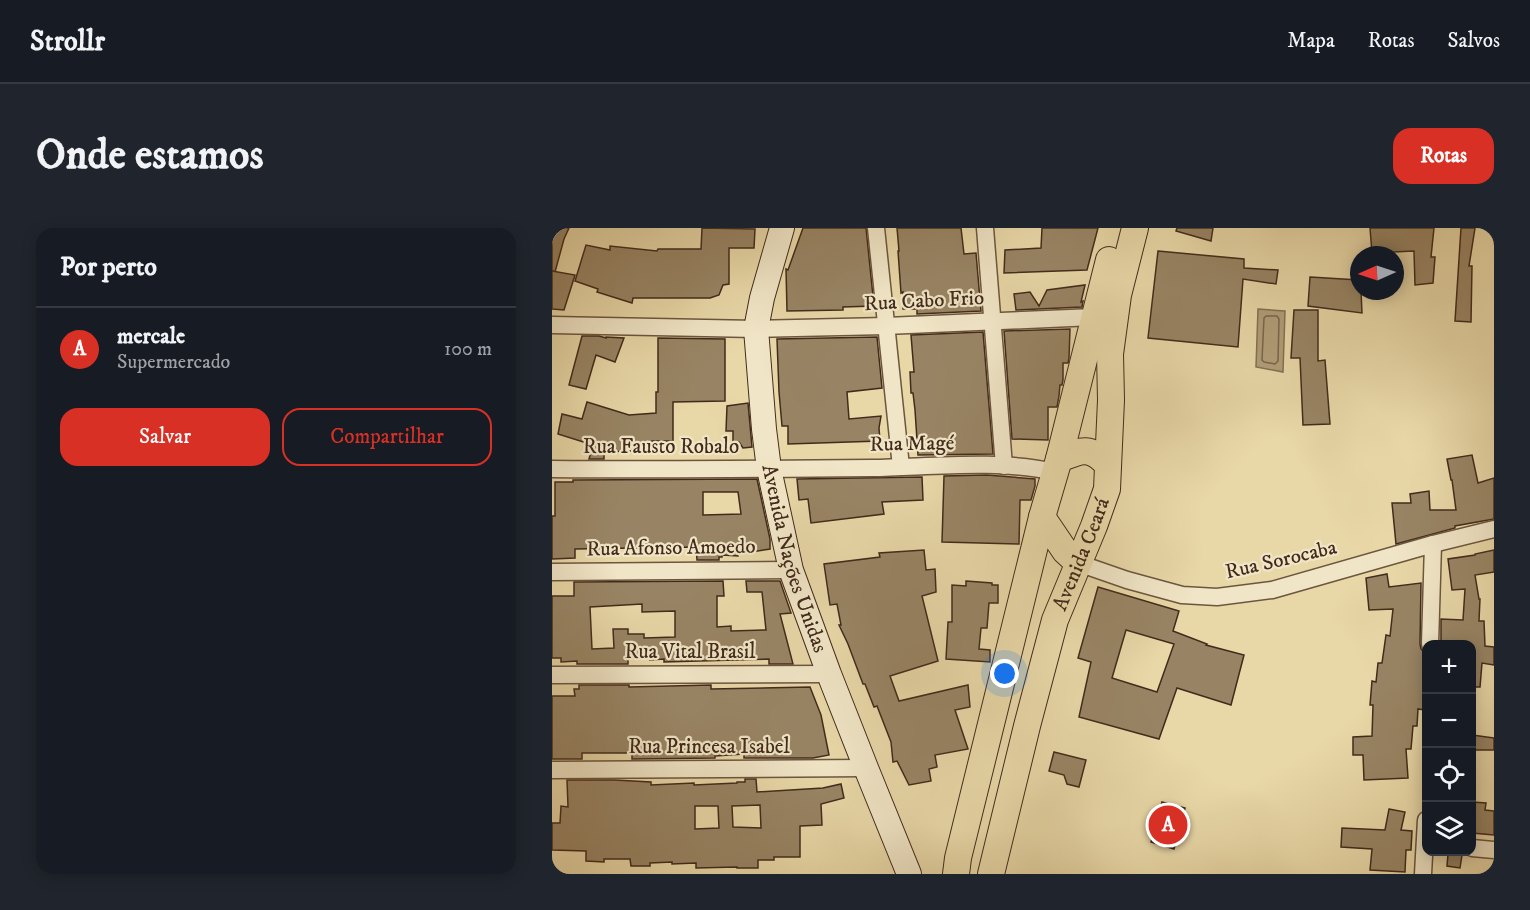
<!DOCTYPE html>
<html lang="pt">
<head>
<meta charset="utf-8">
<style>
	body { margin:0; font-family:"IM FELL DW Pica",serif; background:#20242c; color:#f1f3f6 }
	.controls { position:absolute; right:18px; bottom:18px; display:grid; overflow:hidden; border-radius:12px; box-shadow:0 3px 15px #0003 }
	.controls button { width:54px; height:54px; display:grid; place-items:center; padding:0; border:0; border-bottom:2px solid #363941; background:#171b24; color:#f1f3f6; font:30px sans-serif }
	.compass { position:absolute; left:798px; top:18px; width:54px; height:54px; border-radius:50%; background:#171b24; box-shadow:0 3px 15px #0003; rotate:267deg }
	.you { position:absolute; left:453px; top:446px; width:21px; height:21px; margin:-15px; border:4px solid #fff; border-radius:50%; background:#1a73e8; box-shadow:0 0 0 9px #1a73e833 }
	.badge { display:grid; place-items:center; width:39px; height:39px; border-radius:50%; background:#d93025; color:#fff; font-size:20px; font-weight:700 }
	.pin { position:absolute; translate:-50% -50%; border:3px solid #fff; box-shadow:0 2px 6px #0006 }
	.list { margin:0; padding:0; list-style:none }
	h2 { display:flex; justify-content:space-between; align-items:center; height:78px; margin:0; padding:0 24px; font-size:26px }
	h2 small { font-size:20px; font-weight:400; color:#9ea1a6 }
	.list li { display:grid; grid-template-columns:39px 1fr auto; gap:18px; align-items:center; box-sizing:border-box; height:84px; padding:0 24px; border-top:2px solid #363941 }
	.list b { display:block; font-size:22px; white-space:nowrap }
	.list p { margin:0; font-size:20px; white-space:nowrap; color:#9ea1a6 }
	.list em { font-size:20px; font-style:normal; color:#9ea1a6 }
	.actions { display:flex; gap:12px; padding:18px 24px }
	.actions a { flex:1; padding:14px 0; border:2px solid #d93025; border-radius:18px; text-align:center; font-size:21px; color:#d93025 }
	.actions .main { background:#d93025; color:#fff }
	.icon { flex:none; width:33px; height:33px; fill:none; stroke:currentColor; stroke-width:2; stroke-linecap:round; stroke-linejoin:round }
	.map { position:relative; flex:none; width:942px; height:646px; overflow:hidden; border-radius:18px }
	header { display:flex; align-items:center; gap:36px; box-sizing:border-box; height:84px; padding:0 30px; background:#171b24; border-bottom:2px solid #363941 }
	header strong { font-size:28px }
	nav { display:flex; gap:33px; margin-inline-start:auto; font-size:21px }
	.intro { display:flex; align-items:center; justify-content:space-between; box-sizing:border-box; height:144px; padding:0 36px }
	h1 { margin:0; font-size:42px }
	.button { padding:15px 27px; border-radius:18px; background:#d93025; color:#fff; font-size:21px; font-weight:700 }
	main { display:flex; gap:36px; padding:0 36px }
	aside { flex:1; background:#171b24; border-radius:18px; box-shadow:0 3px 15px #0003 }
	.map>svg:first-child { display:block }
	.water { fill:#b09d78; stroke:#846f53; stroke-width:1.5 }
	.lines { fill:none; stroke-linecap:round; stroke-linejoin:round }
	.shore { stroke:#79644a; stroke-width:1.5 }
	.building { fill:#988464; stroke:#422b1c; stroke-width:1.5; fill-rule:evenodd }
	.street-casing { stroke:#6c563f; stroke-width:19 }
	.secondary-casing { stroke:#422b1c; stroke-width:26 }
	.primary-casing { stroke:#422b1c; stroke-width:28 }
	.street { stroke:#f0e5c6; stroke-width:16 }
	.secondary { stroke:#f0e5c6; stroke-width:24 }
	.primary { stroke:#e8d7a7; stroke-width:26 }
	.labels { text-anchor:middle; dominant-baseline:central; stroke-width:4.5; stroke-linejoin:round; paint-order:stroke }
	.street-label { font-size:21px; fill:#422b1c; stroke:#f0e5c6 }
</style>
</head>
<body>
<header>
<strong>Strollr</strong>
<nav><a>Mapa</a><a>Rotas</a><a>Salvos</a></nav>
</header>
<div class="intro"><h1>Onde estamos</h1><a class="button">Rotas</a></div>
<main>
<aside>
<h2>Por perto<small></small></h2>
<ul class="list">
<li><span class="badge">A</span><div><b>mercale</b><p>Supermercado</p></div><em>100 m</em></li>
</ul>
<div class="actions"><a class="main">Salvar</a><a>Compartilhar</a></div>
</aside>
<div class="map">
<svg width="942" height="646" viewBox="0 0 942 646">
	<rect width="100%" height="100%" fill="#e8d7a7"/>
	<filter id="stains"><feTurbulence type="fractalNoise" baseFrequency=".00333" numOctaves="4"/><feColorMatrix values="0 0 0 0 .2 0 0 0 0 .09 0 0 0 0 .02 0 0 0 .5 -.17"/></filter>
	<radialGradient id="worn" r=".72"><stop offset=".6" stop-color="#630" stop-opacity="0"/><stop offset="1" stop-color="#630" stop-opacity=".3"/></radialGradient>
	<path class="water" d="M706,81L733,83L731,144L704,139Z"/>
	<g class="lines">
		<path class="shore" d="M714,88H725L727,91L726,133L723,136L712,134L710,132L712,90Z"/>
	</g>
	<g class="building">
		<path d="M0,0H17L12,11L3,44L0,43Z"/>
		<path d="M150,0L203,1L202,20H177V56L171,57L167,67L158,70H81L80,75L45,64L46,61L23,53L34,17L58,22V18L105,23L106,21H149Z"/>
		<path d="M251,0H314L322,78L291,79V82L235,83L234,41L236,42Z"/>
		<path d="M345,0H409L412,26L424,25L429,83L365,86V81H351V64L349,65L346,23H347Z"/>
		<path d="M490,0H546L535,42L452,45L453,22L489,20Z"/>
		<path d="M625,0H661L659,13L624,3Z"/>
		<path d="M818,0H882L879,29H883L881,55L863,57L862,23L820,25Z"/>
		<path d="M909,0H923L917,38H920L919,94L903,93Z"/>
		<path d="M606,23L692,31V40L726,42L724,56L691,51L686,119L596,110Z"/>
		<path d="M0,43L23,47L12,82L0,81Z"/>
		<path d="M758,49L807,52V63H809L810,85L756,78Z"/>
		<path d="M533,57L529,74L531,73L530,79L464,82L462,66L478,64L487,78L495,62Z"/>
		<path d="M742,82H766V133L773,132L778,196L751,197L748,130H739Z"/>
		<path d="M518,101L517,130L516,135H511V152L510,157H508L507,168L505,179H496V212L460,211L452,103Z"/>
		<path d="M431,104L441,226L366,227L363,182L361,165H359L358,144H362L359,107Z"/>
		<path d="M30,108H47L54,110V109L72,110L63,134L44,127L34,161L17,157Z"/>
		<path d="M325,109L330,160L295,164L297,191L329,188L327,200L328,213L236,216V198H230L227,164L225,111Z"/>
		<path d="M106,110L173,111V173L121,174V213H100V222L52,224V231H37L41,217L6,206L10,186L30,191L35,174L77,187L104,185V164H106Z"/>
		<path d="M196,175L200,219L191,220L187,214H181V203H174L175,178Z"/>
		<path d="M920,227L926,255L942,250V291L903,298V300L844,316L840,275H859L858,266L877,263L878,282H904L900,252H899L895,231Z"/>
		<path d="M435,247L483,251V258L479,272H468L467,316L390,314L392,248Z"/>
		<path d="M370,249L371,272L330,274L332,286L259,295L256,271L247,272L245,251Z"/>
		<path d="M205,251L218,311V321L186,326V328L170,327V329H167V332H145L144,319L23,321V330L0,331V288H3V254H21V252ZM151,264H186L189,286L151,287Z"/>
		<path d="M372,322L374,342L383,341L384,364L370,368L386,433L338,448L347,473L416,457L418,479L403,482L416,521L383,527L385,539L377,541L379,553L357,557L345,533L341,534L339,514L325,478L322,479L313,456H311L296,416L287,397H289L285,376L278,377L272,336L328,329L327,325Z"/>
		<path d="M942,322V344L923,347L927,371H928L927,393H932L933,418L942,419V437L930,435L928,459H920V417H904V414H901L889,413V391L911,392L913,361L900,362L896,331L923,327V326Z"/>
		<path d="M835,346L837,359L869,355L868,416L869,421L873,425L871,440L873,441L871,458H874L872,482L866,481L865,498H861L859,521H854L856,550L812,552L811,527H801V509L820,508L821,477H818L820,453L824,454L826,435H830L834,407L838,408L841,381L817,382L814,350Z"/>
		<path d="M171,353L172,368H165V399L179,398V403L214,402L210,364H195L194,353H228L239,385L228,386L241,436H217V431L112,434V431L98,432V429H76V436H25V433L9,434V430H0V368H22V354ZM90,376V384L123,383V409L92,410V406H76V401H61L62,420L40,421L38,379Z"/>
		<path d="M414,353L440,355V357H446V375H437L435,400H429L427,421L438,422V434L394,431L396,394H400V357L414,358Z"/>
		<path d="M546,359L627,383L621,403L655,416L654,417L692,427L679,477L625,460L607,511L527,489L539,434L526,430ZM574,402L622,416L605,464L560,450Z"/>
		<path d="M27,457H77V459L159,457V461L258,459L269,487L277,527L261,530H192V526L163,528V530L80,531V525H30V531H0V468H23L22,461H27Z"/>
		<path d="M920,507L942,510V522H920Z"/>
		<path d="M502,524L534,532L527,559L515,556L512,547L497,543Z"/>
		<path d="M193,551H204L205,564L271,560L289,556L292,570L269,576L270,597L248,598V629H222V632H206V640H185V639L144,640V635L120,636V634L98,635V638H79L78,631H52V634L34,633V623L0,622V595H8L9,578L16,579L15,552H62L99,554V557L142,555V557L185,555V554H193ZM208,577L209,600L181,599L180,578ZM143,578H166L167,600L143,601Z"/>
		<path d="M610,574L633,580L622,621L599,614Z"/>
		<path d="M920,574L934,575L933,582L942,583V607L920,605Z"/>
		<path d="M837,581L853,584L849,602L860,603L859,622H854L853,644L818,642L820,621L789,619L790,600L833,602Z"/>
		<path d="M896,626L910,627L908,640L895,638Z"/>
	</g>
	<g class="lines">
		<g class="street-casing">
			<g id="street">
				<path d="M324,0L349,239"/>
				<path d="M433,0L452,238"/>
				<path d="M0,97L204,101L334,98L542,89"/>
				<path d="M0,241C107,242 214,241 320,240C379,239 446,231 503,244"/>
				<path d="M526,335L575,352L630,367L665,369L720,362L881,316L942,301"/>
				<path d="M0,344L239,342"/>
				<path d="M878,416L881,316"/>
				<path d="M0,447L277,446"/>
				<path d="M0,542L314,540"/>
				<path d="M920,620L942,622"/>
				<path d="M871,646L874,592"/>
			</g>
		</g>
		<g class="secondary-casing">
			<g id="secondary">
				<path id="s1" d="M230,0L210,70L204,101L212,201L217,241L239,342L277,446L314,540L357,646"/>
			</g>
		</g>
		<g class="primary-casing">
			<g id="primary">
				<path d="M507,231C529,222 538,217 556,237"/>
				<path d="M490,289L513,323L526,335"/>
				<path d="M404,646L406,630L490,289L507,231L557,32"/>
				<path id="s2" d="M439,646L475,498L503,392L542,298L555,261L559,172L558,126L566,67L583,0"/>
			</g>
		</g>
		<use href="#street" class="street"/>
		<use href="#secondary" class="secondary"/>
		<use href="#primary" class="primary"/>
	</g>
	<g class="labels">
		<g class="street-label">
			<text transform="translate(372 73) rotate(-3)">Rua Cabo Frio</text>
			<text transform="translate(360 216) rotate(-1)">Rua Magé</text>
			<text x="109" y="219">Rua Fausto Robalo</text>
			<text transform="translate(119 320) rotate(-1)">Rua Afonso Amoedo</text>
			<text stroke="none"><textPath href="#s2" startOffset="333">Avenida Ceará</textPath></text>
			<text stroke="none"><textPath href="#s1" startOffset="338">Avenida Nações Unidas</textPath></text>
			<text transform="translate(729 332) rotate(-13)">Rua Sorocaba</text>
			<text x="138" y="424">Rua Vital Brasil</text>
			<text x="157" y="519">Rua Princesa Isabel</text>
		</g>
	</g>
	<rect width="100%" height="100%" filter="url(#stains)"/>
	<rect width="100%" height="100%" fill="url(#worn)"/>
</svg>
<div class="controls">
<button>+</button>
<button>−</button>
<button><svg class="icon" aria-label="locate" viewBox="0 0 24 24"><circle cx="12" cy="12" r="6"/><path d="M12 2v4M12 18v4M2 12h4M18 12h4"/></svg></button>
<button><svg class="icon" aria-label="layers" viewBox="0 0 24 24"><path d="M12 4l9 5-9 5-9-5zM3 14l9 5 9-5"/></svg></button>
</div>
<svg class="compass" viewBox="-18 -18 36 36"><path d="M0-13l5 13h-10z" fill="#e53935"/><path d="M0 13l5-13h-10z" fill="#9ea1a6"/></svg>
<div class="you"></div>
<div class="pin badge" style="left:616px;top:597px">A</div>
</div>
</main>
</body>
</html>
